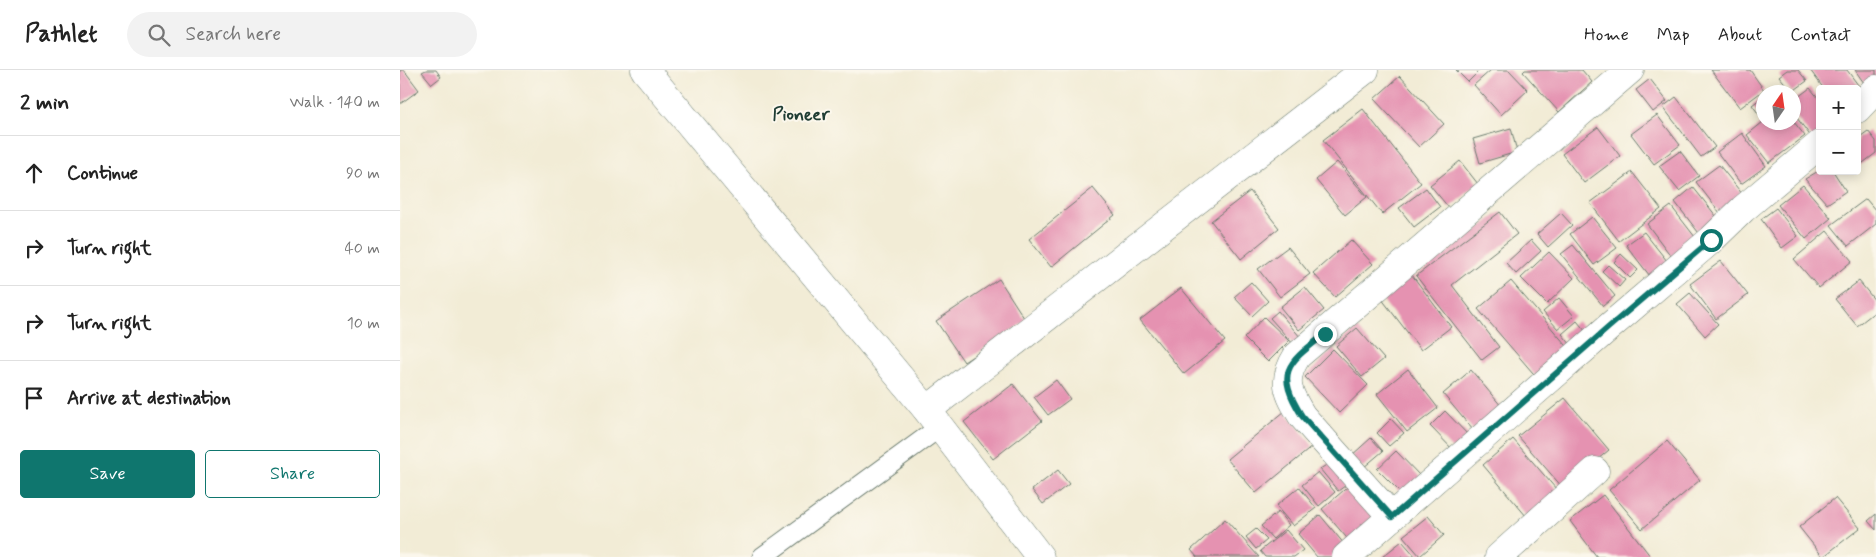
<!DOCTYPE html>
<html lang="en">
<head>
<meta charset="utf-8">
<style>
	body { margin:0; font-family:Mynerve,sans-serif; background:#f2f2f2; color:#222 }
	.controls { position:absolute; right:15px; top:15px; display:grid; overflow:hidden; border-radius:5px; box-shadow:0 2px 12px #0003 }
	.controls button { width:45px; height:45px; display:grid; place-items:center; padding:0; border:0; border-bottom:1px solid #e0e0e0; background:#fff; color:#222; font:25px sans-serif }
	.compass { position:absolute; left:1356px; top:15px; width:45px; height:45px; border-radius:50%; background:#fff; box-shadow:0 2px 12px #0003; rotate:13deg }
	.stop { position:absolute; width:15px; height:15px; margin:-11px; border:4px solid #0f766e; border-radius:50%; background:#fff }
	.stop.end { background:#0f766e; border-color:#fff; box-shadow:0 1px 5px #0008 }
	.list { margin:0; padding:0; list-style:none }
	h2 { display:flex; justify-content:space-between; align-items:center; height:65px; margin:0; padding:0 20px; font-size:21px }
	h2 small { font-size:16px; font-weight:400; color:#767676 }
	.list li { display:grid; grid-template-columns:32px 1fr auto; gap:15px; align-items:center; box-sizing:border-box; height:75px; padding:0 20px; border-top:1px solid #e0e0e0 }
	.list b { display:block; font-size:19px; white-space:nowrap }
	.list em { font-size:16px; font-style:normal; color:#767676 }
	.actions { display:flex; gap:10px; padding:15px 20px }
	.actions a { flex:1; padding:11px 0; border:1px solid #0f766e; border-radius:5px; text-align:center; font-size:18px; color:#0f766e }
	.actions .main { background:#0f766e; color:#fff }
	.icon { flex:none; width:28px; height:28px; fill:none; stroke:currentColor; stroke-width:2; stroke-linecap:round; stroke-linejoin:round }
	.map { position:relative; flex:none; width:1476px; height:487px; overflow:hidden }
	header { display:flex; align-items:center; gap:30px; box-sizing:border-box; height:70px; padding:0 25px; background:#fff; border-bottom:1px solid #e0e0e0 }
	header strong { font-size:24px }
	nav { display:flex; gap:28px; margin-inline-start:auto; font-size:18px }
	.search { width:350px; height:45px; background:#f2f2f2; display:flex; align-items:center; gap:12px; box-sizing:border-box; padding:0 18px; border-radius:28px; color:#767676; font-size:19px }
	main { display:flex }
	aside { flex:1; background:#fff }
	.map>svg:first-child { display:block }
	.building { fill:#e592b1 }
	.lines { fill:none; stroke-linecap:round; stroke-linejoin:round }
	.service-casing { stroke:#697a6d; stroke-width:21 }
	.minor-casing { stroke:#697a6d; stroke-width:29 }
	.service { stroke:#fff; stroke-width:19 }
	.minor { stroke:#fff; stroke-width:28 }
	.route { stroke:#0f766e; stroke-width:6 }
	.labels { text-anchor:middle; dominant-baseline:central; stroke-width:4; stroke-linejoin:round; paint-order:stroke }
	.quarter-label { font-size:18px; font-weight:bold; fill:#1f3d34; stroke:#fbf7ec }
</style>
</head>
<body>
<header>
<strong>Pathlet</strong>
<div class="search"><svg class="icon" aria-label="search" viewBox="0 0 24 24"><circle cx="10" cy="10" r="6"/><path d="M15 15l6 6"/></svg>Search here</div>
<nav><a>Home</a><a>Map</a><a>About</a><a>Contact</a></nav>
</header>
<main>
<aside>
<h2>2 min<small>Walk · 140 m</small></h2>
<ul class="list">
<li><svg class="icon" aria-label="ahead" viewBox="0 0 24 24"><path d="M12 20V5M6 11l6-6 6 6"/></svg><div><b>Continue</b></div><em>90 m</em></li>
<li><svg class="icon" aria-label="right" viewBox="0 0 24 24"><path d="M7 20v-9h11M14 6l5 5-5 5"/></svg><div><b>Turn right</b></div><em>40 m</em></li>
<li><svg class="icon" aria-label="right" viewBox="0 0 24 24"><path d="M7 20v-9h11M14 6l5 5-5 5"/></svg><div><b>Turn right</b></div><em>10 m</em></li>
<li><svg class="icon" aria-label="arrive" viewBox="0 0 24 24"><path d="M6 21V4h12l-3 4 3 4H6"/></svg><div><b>Arrive at destination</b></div></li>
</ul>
<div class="actions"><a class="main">Save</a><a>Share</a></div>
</aside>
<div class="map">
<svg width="1476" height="487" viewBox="0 0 1476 487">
	<rect width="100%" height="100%" fill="#fbf7ec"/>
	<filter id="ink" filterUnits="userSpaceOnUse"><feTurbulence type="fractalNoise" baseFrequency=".02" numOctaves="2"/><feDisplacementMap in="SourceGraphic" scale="10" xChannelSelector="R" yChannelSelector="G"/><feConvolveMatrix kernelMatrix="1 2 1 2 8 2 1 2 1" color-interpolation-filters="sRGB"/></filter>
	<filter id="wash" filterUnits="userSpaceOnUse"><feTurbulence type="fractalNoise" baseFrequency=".0096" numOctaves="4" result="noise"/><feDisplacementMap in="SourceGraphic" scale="20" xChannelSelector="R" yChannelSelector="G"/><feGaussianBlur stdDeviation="1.12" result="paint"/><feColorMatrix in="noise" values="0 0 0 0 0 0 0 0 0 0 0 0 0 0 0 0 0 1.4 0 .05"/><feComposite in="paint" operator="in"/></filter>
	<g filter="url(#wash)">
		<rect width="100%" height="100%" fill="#f2ecd6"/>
		<g id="blocks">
			<g class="building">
				<path d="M0,0H4L19,20L0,34Z"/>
				<path d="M26,0H36L41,7L32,14L22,2Z"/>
				<path d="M1056,0H1080L1068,12Z"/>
				<path d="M1091,0H1109L1128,20L1101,45L1074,15Z"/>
				<path d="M1125,0H1182L1192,12L1159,42L1123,2Z"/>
				<path d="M1311,0H1350L1364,20L1340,38Z"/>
				<path d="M1387,0H1398L1407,11L1392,22L1379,6Z"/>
				<path d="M1410,0H1447L1461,19L1457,22V19H1424Z"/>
				<path d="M1455,0H1476V9L1466,16Z"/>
				<path d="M1000,6L1044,54L1019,77L974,29Z"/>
				<path d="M1250,9L1267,31L1253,42L1236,20Z"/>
				<path d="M1410,18L1420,30V68L1415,72L1394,44V30Z"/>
				<path d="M1364,26V45L1361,47L1352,35Z"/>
				<path d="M1276,27L1315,77L1301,87L1263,37Z"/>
				<path d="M963,39L1021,113L982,144L923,70Z"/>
				<path d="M1257,45L1280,75L1254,94L1231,64Z"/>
				<path d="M1363,52H1394L1405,66L1369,93L1347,65Z"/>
				<path d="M1198,57L1220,86L1184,113L1162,84Z"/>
				<path d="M1111,58L1117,82L1080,93L1073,69Z"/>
				<path d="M1468,61L1476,71V83L1459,96L1457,93V69Z"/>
				<path d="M1342,63L1366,96L1341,114L1317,82Z"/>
				<path d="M1280,81L1299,106L1279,121L1259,96Z"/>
				<path d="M1060,91L1078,114L1049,138L1030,115Z"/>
				<path d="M937,92L967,127L945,145L916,110Z"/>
				<path d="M1319,95L1343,125L1320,143L1296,112Z"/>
				<path d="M1420,100L1433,101L1446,121L1427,134L1405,109Z"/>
				<path d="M1232,102L1261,139L1219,171L1190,133Z"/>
				<path d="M1403,115L1431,148L1406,169L1378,135Z"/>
				<path d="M1293,117L1324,156L1305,171L1275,132Z"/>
				<path d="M693,118L715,145L651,197L629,169Z"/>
				<path d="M1026,118L1040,137L1014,157L999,138Z"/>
				<path d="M850,121L879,158L841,189L811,151Z"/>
				<path d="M1466,129L1476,141V154L1448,176L1431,155Z"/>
				<path d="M1271,136L1302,176L1277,194L1247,154Z"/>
				<path d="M1376,138L1398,166L1382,178L1361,149Z"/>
				<path d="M1100,142L1117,164L1052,215L1099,277L1082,290L1016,206Z"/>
				<path d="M1161,143L1172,155L1148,177L1137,164Z"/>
				<path d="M1192,147L1217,178L1194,195L1170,164Z"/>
				<path d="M1427,161L1452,191L1419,218L1394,189Z"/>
				<path d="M1244,162L1271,196L1253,210L1226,175Z"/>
				<path d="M951,170L973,194L935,227L913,203Z"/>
				<path d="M1131,170L1141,181L1116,204L1106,193Z"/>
				<path d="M1173,175L1215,226L1203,236L1161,184Z"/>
				<path d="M888,177L910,204L880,227L858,199Z"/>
				<path d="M1149,182L1174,208L1147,234L1121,208Z"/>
				<path d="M1221,184L1238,200L1230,208L1214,192Z"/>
				<path d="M1321,191L1348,225L1316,249L1290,214Z"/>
				<path d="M1208,195L1225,210L1219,217L1202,201Z"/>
				<path d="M1012,205L1051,257L1021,280L981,228Z"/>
				<path d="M599,209L626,251L564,292L536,251Z"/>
				<path d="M1111,211L1172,282L1139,310L1078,239Z"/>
				<path d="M1459,211L1476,232V241L1457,256L1435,229Z"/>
				<path d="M851,212L868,231L852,246L834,227Z"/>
				<path d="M905,217L924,240L899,260L880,237Z"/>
				<path d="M781,218L825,271L784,304L740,250Z"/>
				<path d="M1290,223L1318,254L1305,266L1277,234Z"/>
				<path d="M1159,228L1174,246L1158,259L1143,242Z"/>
				<path d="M878,241L901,268L894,275L870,248Z"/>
				<path d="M864,247L889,271L868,292L844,268Z"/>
				<path d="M1177,251L1191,268L1176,281L1162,264Z"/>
				<path d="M957,258L984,289L962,307L936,276Z"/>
				<path d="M933,279L968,315L939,343L905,307Z"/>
				<path d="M1008,299L1038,338L1007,362L977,324Z"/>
				<path d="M1071,300L1102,337L1073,360L1043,324Z"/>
				<path d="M656,310L670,329L648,345L634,327Z"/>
				<path d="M613,314L642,351L593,389L564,352Z"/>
				<path d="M1165,328L1209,380L1163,418L1118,366Z"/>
				<path d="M885,341L913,376L856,423L827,389Z"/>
				<path d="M1045,341L1071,368L1056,383L1030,356Z"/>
				<path d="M991,349L1004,363L989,376L977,363Z"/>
				<path d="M971,368L983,381L963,398L951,386Z"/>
				<path d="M1113,369L1163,427L1132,453L1083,395Z"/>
				<path d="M1267,371L1300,410L1242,459L1209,420Z"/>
				<path d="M996,381L1022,408L1004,426L977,399Z"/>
				<path d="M931,392L949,413L938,421L920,399Z"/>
				<path d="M658,400L669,414L643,434L632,420Z"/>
				<path d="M918,402L935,422L919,436L902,415Z"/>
				<path d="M951,414L981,450L952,474L922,439Z"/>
				<path d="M899,417L916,438L893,456L876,436Z"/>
				<path d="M1203,425L1251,487H1197L1170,451Z"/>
				<path d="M1435,428L1460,458L1423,487L1399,457Z"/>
				<path d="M878,442L889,455L873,469L861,456Z"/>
				<path d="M1476,444V460L1468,451Z"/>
				<path d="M920,445L950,481L943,487H917L898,464Z"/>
				<path d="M1028,446L1044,465L1020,486L1003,466Z"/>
				<path d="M825,449L859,487H797L791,480Z"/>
				<path d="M856,459L867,470L856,479L846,467Z"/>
				<path d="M886,460L903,480L894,487H865L860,481Z"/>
				<path d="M1002,471L1016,487H982Z"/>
			</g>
		</g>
	</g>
	<g filter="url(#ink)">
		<use href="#blocks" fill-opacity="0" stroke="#697a6d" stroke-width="1"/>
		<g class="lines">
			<g class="service-casing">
				<path id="service" d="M362,487L540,357"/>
			</g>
			<g class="minor-casing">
				<g id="minor">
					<path d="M245,0L527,340L640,487"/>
					<path d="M1457,39L1476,19"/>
					<path d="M527,340L965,0"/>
					<path d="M992,447L902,346C888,323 881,311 897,286L1230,0"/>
					<path d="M946,487L1209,257L1311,170L1343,139L1420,74"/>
					<path d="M1099,487L1195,401"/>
				</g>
			</g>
			<use href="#service" class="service"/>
			<use href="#minor" class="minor"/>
		</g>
	</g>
	<g class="lines" filter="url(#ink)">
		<path class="route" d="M925,264C888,293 874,301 902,346L992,447L1209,257L1311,170"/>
	</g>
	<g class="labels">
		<g class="quarter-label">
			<text x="401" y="45">Pioneer</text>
		</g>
	</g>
</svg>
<div class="controls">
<button>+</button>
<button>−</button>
</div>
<svg class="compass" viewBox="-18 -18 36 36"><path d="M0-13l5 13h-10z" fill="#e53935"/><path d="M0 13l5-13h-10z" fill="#767676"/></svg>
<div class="stop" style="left:1311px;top:170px"></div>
<div class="stop end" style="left:925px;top:264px"></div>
</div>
</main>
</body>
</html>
